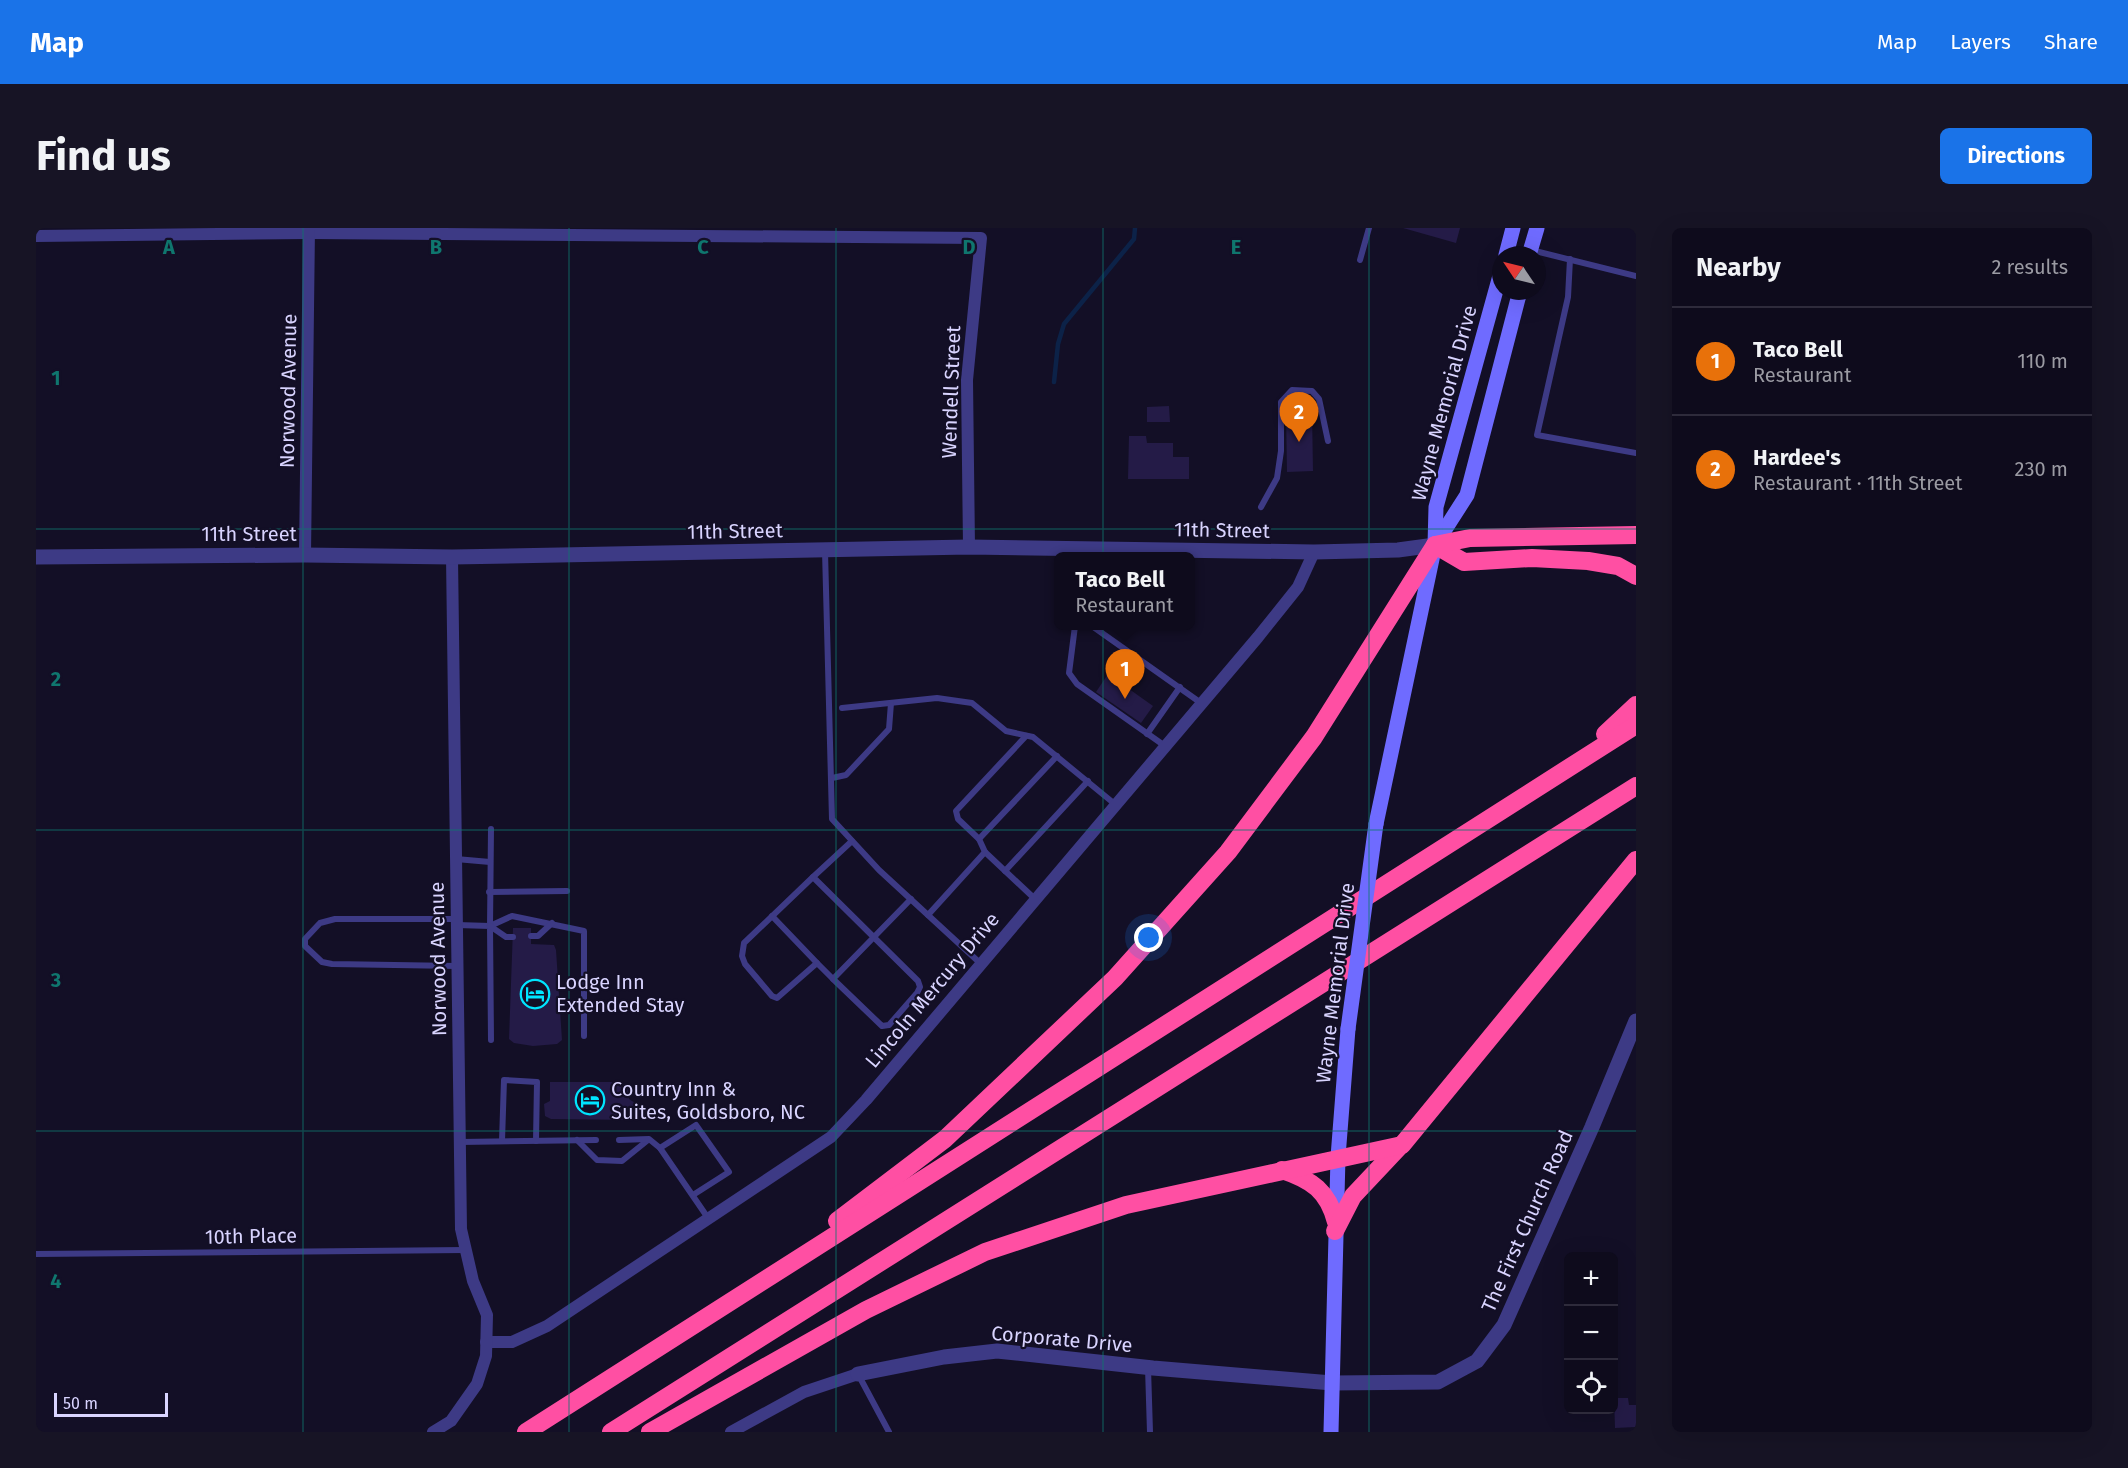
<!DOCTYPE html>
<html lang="en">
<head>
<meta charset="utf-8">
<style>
	body { margin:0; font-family:"Fira Sans",sans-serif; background:#171425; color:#f1f3f6 }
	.controls { position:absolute; right:18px; bottom:18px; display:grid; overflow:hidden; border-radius:9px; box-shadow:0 6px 24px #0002 }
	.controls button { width:54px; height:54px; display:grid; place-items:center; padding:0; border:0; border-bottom:2px solid #2e2b3b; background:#0e0b1c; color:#f1f3f6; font:30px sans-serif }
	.compass { position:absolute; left:1456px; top:18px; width:54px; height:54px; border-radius:50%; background:#0e0b1c; box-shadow:0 6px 24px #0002; rotate:305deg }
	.scale { position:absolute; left:18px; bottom:15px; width:114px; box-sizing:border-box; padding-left:6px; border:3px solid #d9d4ff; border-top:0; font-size:16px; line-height:21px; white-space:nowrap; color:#d9d4ff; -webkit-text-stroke:4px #130f26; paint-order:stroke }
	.you { position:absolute; left:1113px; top:710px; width:21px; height:21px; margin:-15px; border:4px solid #fff; border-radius:50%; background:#1a73e8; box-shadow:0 0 0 9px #1a73e833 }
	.badge { display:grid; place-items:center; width:39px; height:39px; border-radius:50%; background:#1a73e8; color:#fff; font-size:20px; font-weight:700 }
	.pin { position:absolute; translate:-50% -50px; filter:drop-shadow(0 2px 3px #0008) }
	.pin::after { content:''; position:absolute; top:32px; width:21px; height:18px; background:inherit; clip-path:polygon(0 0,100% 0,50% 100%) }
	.popup { position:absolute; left:1018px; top:324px; width:141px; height:78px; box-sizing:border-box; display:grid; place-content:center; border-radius:9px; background:#0e0b1c; filter:drop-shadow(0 2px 4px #0005); font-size:20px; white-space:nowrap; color:#9b9ba3 }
	.popup b { font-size:22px; color:#f1f3f6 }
	.popup::after { content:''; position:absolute; left:50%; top:100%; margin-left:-12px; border:12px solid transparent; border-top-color:#0e0b1c }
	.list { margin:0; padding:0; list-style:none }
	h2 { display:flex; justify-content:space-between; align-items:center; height:78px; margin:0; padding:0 24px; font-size:26px }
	h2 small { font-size:20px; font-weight:400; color:#9b9ba3 }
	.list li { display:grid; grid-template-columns:39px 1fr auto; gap:18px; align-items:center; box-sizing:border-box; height:108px; padding:0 24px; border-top:2px solid #2e2b3b }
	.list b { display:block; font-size:22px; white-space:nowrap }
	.list p { margin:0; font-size:20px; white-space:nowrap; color:#9b9ba3 }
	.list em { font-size:20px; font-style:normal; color:#9b9ba3 }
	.icon { flex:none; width:33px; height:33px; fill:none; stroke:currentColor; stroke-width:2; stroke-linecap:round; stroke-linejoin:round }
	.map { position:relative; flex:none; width:1600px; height:1204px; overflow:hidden; border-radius:9px }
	header { display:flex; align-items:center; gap:36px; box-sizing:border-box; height:84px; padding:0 30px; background:#1a73e8; color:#fff }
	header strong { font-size:28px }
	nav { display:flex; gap:33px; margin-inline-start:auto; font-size:21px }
	.intro { display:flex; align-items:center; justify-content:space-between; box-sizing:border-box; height:144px; padding:0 36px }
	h1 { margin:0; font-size:42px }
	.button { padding:15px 27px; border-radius:9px; background:#1a73e8; color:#fff; font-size:21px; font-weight:700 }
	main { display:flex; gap:36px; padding:0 36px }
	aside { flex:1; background:#0e0b1c; border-radius:9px; box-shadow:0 6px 24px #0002 }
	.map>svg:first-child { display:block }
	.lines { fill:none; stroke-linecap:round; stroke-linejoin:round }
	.stream { stroke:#0c2248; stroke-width:4.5 }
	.building { fill:#241b47 }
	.service { stroke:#3d3a85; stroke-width:6 }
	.minor { stroke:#3d3a85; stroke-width:12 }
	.tertiary { stroke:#3d3a85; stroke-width:15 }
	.secondary { stroke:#6f6bff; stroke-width:15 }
	.motorway { stroke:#ff4fa3; stroke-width:18 }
	.secondary-bridge { stroke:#6f6bff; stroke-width:15 }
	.grid { fill:none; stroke:#0f766e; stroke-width:1.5; stroke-opacity:0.55 }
	.labels { text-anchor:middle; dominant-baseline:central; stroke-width:4.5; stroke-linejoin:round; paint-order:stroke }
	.street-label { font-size:20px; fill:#d9d4ff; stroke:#130f26 }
	.poi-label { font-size:20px; fill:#d9d4ff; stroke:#130f26; text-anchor:start }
	.grid-label { font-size:20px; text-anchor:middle; font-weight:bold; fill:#0f766e; stroke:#130f26; stroke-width:4.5; stroke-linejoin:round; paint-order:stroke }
</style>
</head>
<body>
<header>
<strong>Map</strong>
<nav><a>Map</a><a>Layers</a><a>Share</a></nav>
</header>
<div class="intro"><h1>Find us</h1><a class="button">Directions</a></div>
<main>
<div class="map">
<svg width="1600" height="1204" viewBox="0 0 1600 1204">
	<rect width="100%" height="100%" fill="#130f26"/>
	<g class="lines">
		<path class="stream" d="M1018,154L1022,116L1028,96L1098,11L1099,0"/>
	</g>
	<g class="building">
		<path d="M1367,0H1424L1420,15Z"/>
		<path d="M1133,178L1134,194H1111V179Z"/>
		<path d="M1276,184L1277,243L1251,244L1250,185Z"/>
		<path d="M1093,208H1110L1111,215H1137V229H1153V251H1092Z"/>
		<path d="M1072,446L1117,478L1105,495L1060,464Z"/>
		<path d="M477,700H495V716L518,717L520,722L526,812L521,816L497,818L478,815L473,811Z"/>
		<path d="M514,854H580L591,857L593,871L599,875V892L515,891L509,888L508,876L514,873Z"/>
		<path d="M1578,1170H1592L1593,1177H1600V1199L1579,1200Z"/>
	</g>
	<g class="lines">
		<g class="service">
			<path d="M1495,22L1600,48"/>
			<path d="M1534,31L1532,69L1501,207L1600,225"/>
			<path d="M1324,32L1333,0"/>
			<path d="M1225,279L1241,250L1245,223V174L1256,162L1276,163L1283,171L1292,213"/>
			<path d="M789,323L796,591L843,642L944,735"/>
			<path d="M1039,398L1033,445L1041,456L1129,518"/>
			<path d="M1056,398L1165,475"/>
			<path d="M806,480L901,470L936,475L970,503L997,509L1080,577"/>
			<path d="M1111,506L1144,459"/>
			<path d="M990,508L920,583L922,591L943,611L949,624L999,671"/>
			<path d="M796,550L810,547L853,501L855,475"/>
			<path d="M943,611L1021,528"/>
			<path d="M816,613L777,649L882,753L884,759L881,765L853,797L846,798L797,751L875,671"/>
			<path d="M420,631L454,634"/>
			<path d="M969,643L1052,553"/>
			<path d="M777,649L708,715L706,728L709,736L736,768L741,770L781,735L797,751"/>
			<path d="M453,664L531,663"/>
			<path d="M892,687L949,624"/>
			<path d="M736,688L781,735"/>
			<path d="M421,691H299L284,695L269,711V718L286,734L296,736L421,738"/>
			<path d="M421,697L454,698L455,812"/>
			<path d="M454,698L476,688L548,703V808"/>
			<path d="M454,698L455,601"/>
			<path d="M454,698L470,709H477"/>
			<path d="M495,708H502L516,695"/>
			<path d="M541,912L561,932L586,933L612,912"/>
			<path d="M583,912L613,911L624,920L672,990"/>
			<path d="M466,913L468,852L501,854L500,913"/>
			<path d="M424,914L560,912"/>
			<path d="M624,920L660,897L693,944L657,967"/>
			<path d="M0,1026L429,1022"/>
			<path d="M1112,1140L1114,1204"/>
			<path d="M822,1146L853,1204"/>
		</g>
		<g class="minor">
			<path d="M0,8L273,5L945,10L931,152L933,319"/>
			<path d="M269,327L273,0"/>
			<path d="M450,1114H476L511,1098L795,909L830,872L1222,409L1262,359L1278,324"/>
			<path d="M397,1204L415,1193L441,1156L450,1128L451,1087L437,1053L425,1001L416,329"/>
			<path d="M695,1204L768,1164L822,1146"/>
		</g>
		<g class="tertiary">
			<path d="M0,329L269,327L416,329L933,319L1278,324L1362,322L1399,317"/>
			<path d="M822,1146L908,1129L961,1123L1117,1140L1296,1155L1402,1154L1441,1133L1468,1097L1556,899L1600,793"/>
		</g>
		<g class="secondary">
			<path d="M1470,27L1477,0"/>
			<path d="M1493,27L1501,0"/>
			<path d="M1399,317L1431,267L1484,63"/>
			<path d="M1340,596L1399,317L1400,279L1465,44"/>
			<path d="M1295,1204L1302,929L1312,801"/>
		</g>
		<g class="motorway">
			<path d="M1399,317L1428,334L1496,330L1552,333L1582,338L1600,348"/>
			<path d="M1569,506L1600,477"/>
			<path d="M1246,942C1276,952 1292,963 1300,994"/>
			<path d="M801,993L909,911L1079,750L1192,624L1278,509L1399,317L1434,310L1600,307"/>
			<path d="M1299,1003L1317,968L1365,917"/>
			<path d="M490,1204L1600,497"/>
			<path d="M575,1204L1600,558"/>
			<path d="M614,1204L830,1082L949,1024L1090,977L1366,917L1600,632"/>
		</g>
		<path class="secondary-bridge" d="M1312,801L1340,596"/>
	</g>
	<path class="grid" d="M267,0V1204M533,0V1204M800,0V1204M1067,0V1204M1333,0V1204M0,301H1600M0,602H1600M0,903H1600"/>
	<defs>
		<g id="hotel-ring" transform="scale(1.5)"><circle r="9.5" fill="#130f26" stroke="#00e5ff" stroke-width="1.5"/><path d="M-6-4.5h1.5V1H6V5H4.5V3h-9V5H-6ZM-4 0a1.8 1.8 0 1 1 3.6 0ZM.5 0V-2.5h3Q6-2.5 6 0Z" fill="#00e5ff"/></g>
	</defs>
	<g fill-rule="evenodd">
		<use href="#hotel-ring" x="499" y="766"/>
		<use href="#hotel-ring" x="554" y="872"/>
	</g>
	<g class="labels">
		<g class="street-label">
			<text transform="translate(252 163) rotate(-89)">Norwood Avenue</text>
			<text transform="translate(915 164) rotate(-88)">Wendell Street</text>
			<text transform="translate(1408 175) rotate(-75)">Wayne Memorial Drive</text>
			<text transform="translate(1186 302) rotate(1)">11th Street</text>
			<text transform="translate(699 303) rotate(-1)">11th Street</text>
			<text x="213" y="306">11th Street</text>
			<text transform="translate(402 731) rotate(-91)">Norwood Avenue</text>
			<text transform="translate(1299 755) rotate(-83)">Wayne Memorial Drive</text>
			<text transform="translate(896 762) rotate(-50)">Lincoln Mercury Drive</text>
			<text transform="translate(1491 993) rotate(-66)">The First Church Road</text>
			<text transform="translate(215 1008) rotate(-1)">10th Place</text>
			<text transform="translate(1026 1111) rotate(5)">Corporate Drive</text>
		</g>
		<g class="poi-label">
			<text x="520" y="754">Lodge Inn<tspan x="520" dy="23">Extended Stay</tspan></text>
			<text x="575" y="861">Country Inn &amp;<tspan x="575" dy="23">Suites, Goldsboro, NC</tspan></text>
		</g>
	</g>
	<g class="grid-label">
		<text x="133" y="26">A</text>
		<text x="400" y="26">B</text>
		<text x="667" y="26">C</text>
		<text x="933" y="26">D</text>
		<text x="1200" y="26">E</text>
		<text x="20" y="157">1</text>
		<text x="20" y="458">2</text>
		<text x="20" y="759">3</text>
		<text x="20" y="1060">4</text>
	</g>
</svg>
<div class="controls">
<button>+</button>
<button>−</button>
<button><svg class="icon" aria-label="locate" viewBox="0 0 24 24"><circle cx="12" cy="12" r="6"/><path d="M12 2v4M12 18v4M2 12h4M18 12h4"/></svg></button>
</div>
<svg class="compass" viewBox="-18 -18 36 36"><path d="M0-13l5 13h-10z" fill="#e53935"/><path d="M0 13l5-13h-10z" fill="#9b9ba3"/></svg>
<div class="scale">50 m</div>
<div class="you"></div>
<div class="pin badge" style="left:1089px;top:471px;background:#e8710a">1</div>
<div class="popup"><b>Taco Bell</b>Restaurant</div>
<div class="pin badge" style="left:1263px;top:214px;background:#e8710a">2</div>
</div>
<aside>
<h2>Nearby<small>2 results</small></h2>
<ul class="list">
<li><span class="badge" style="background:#e8710a">1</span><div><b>Taco Bell</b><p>Restaurant</p></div><em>110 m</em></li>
<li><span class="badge" style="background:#e8710a">2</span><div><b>Hardee's</b><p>Restaurant · 11th Street</p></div><em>230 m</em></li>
</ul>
</aside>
</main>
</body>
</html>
